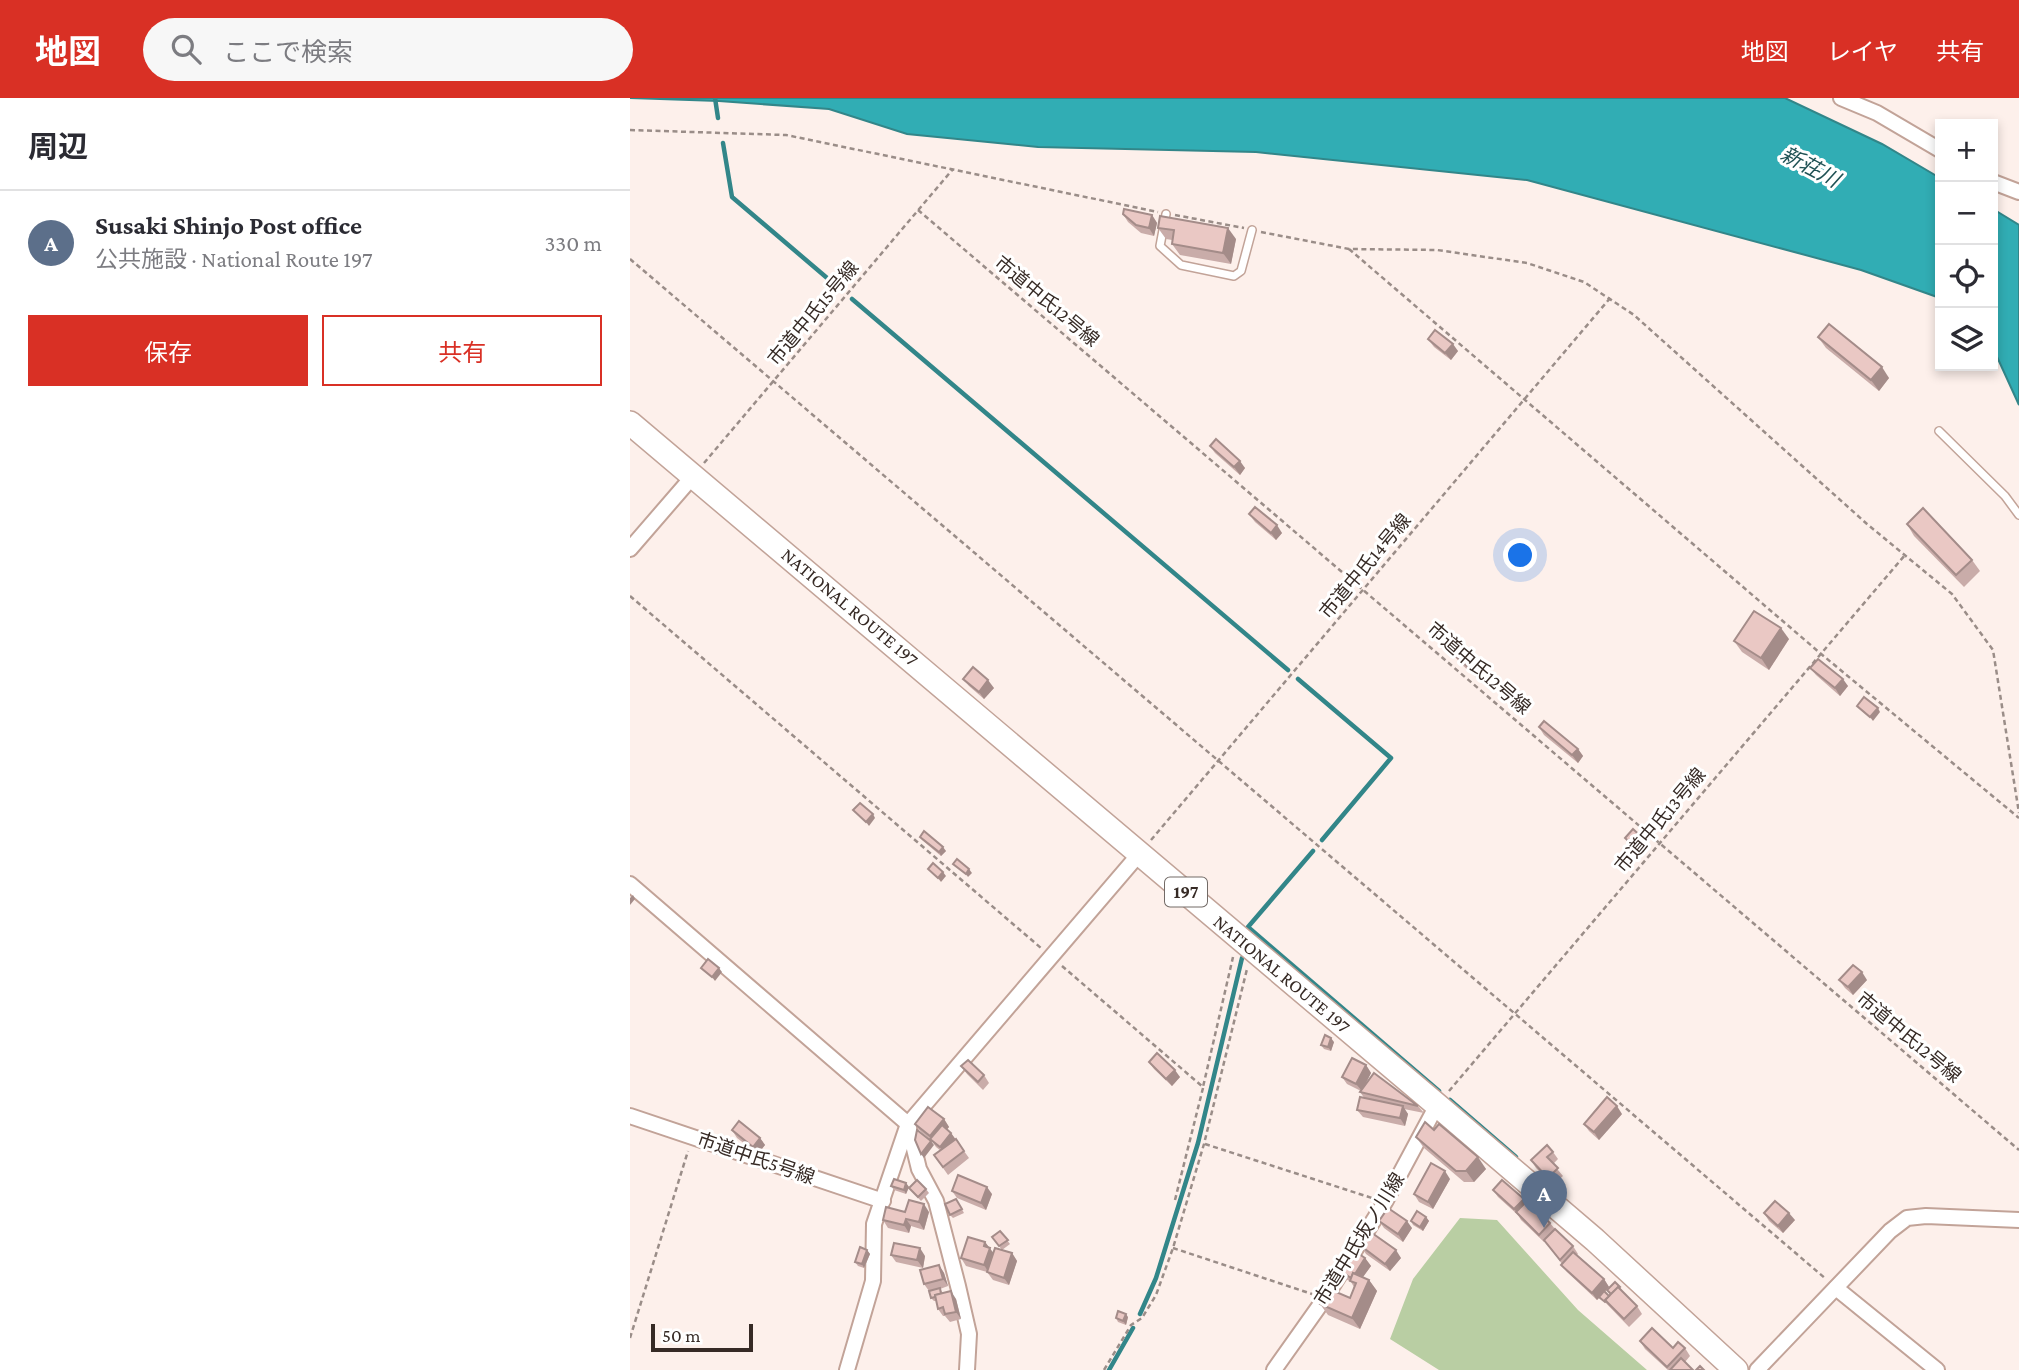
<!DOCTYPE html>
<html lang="ja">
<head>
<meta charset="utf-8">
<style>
	body { margin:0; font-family:"Crimson Pro","Noto Sans JP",serif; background:#f7f7f7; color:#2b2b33 }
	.controls { position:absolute; right:21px; top:21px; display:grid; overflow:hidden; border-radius:0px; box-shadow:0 4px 10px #0003 }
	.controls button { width:63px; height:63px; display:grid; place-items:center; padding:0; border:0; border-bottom:2px solid #e1e1e2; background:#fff; color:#2b2b33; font:35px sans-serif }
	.scale { position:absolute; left:21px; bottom:18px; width:102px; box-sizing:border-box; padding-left:7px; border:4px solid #362a25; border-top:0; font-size:19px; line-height:24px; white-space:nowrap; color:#362a25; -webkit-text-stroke:5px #fff; paint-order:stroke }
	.you { position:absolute; left:891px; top:458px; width:24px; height:24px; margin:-18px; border:5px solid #fff; border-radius:50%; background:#1a73e8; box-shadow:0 0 0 10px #1a73e833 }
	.badge { display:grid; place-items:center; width:46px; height:46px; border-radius:50%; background:#d93025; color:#fff; font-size:23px; font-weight:700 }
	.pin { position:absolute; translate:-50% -58px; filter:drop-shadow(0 2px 4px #0008) }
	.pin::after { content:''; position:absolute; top:37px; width:24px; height:21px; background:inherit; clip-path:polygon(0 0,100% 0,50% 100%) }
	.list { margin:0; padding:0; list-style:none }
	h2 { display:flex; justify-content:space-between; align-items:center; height:91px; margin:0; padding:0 28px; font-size:30px }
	h2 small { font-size:23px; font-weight:400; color:#7c7c81 }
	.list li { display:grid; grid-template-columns:46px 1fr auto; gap:21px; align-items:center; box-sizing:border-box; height:105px; padding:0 28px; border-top:2px solid #e1e1e2 }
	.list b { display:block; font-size:26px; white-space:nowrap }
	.list p { margin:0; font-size:23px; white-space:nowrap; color:#7c7c81 }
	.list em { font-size:23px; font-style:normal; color:#7c7c81 }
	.actions { display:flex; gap:14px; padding:21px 28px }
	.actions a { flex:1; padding:16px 0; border:2px solid #d93025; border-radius:0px; text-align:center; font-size:24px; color:#d93025 }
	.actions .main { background:#d93025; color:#fff }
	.icon { flex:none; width:38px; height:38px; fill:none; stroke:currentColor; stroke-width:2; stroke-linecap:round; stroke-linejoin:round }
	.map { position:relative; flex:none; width:1389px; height:1272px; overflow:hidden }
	header { display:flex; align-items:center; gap:42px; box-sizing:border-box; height:98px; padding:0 35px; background:#d93025; color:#fff }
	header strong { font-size:33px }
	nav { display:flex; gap:38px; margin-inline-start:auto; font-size:24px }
	.search { width:490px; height:63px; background:#f7f7f7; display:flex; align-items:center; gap:18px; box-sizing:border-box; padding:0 24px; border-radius:38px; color:#7c7c81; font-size:26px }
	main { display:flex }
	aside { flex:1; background:#fff }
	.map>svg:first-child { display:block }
	.green { fill:#b9cea3 }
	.water { fill:#31adb4; stroke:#328689; stroke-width:2 }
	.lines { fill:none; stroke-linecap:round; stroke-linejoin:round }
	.stream { stroke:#328689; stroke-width:4.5 }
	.service-casing { stroke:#c2a398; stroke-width:10 }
	.minor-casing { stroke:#c2a398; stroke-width:18 }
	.trunk-casing { stroke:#c2a398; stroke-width:26 }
	.path { stroke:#9a8d88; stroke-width:2.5; stroke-dasharray:5 3.5; stroke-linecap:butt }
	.service { stroke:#fff; stroke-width:7 }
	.minor { stroke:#fff; stroke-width:14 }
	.trunk { stroke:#fff; stroke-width:23 }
	.wall { fill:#c9aca9 }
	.shaded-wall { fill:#a48c89 }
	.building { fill:#eac8c4; stroke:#a48c89; stroke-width:2 }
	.labels { text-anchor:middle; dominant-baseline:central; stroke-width:6; stroke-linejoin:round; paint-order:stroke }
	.shield { fill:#fff; stroke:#726a66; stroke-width:2 }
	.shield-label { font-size:18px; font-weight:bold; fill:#362a25 }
	.street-label { font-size:19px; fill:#362a25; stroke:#fff }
	.water-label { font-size:21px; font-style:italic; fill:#205255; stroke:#fff }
</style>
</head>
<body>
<header>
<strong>地図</strong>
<div class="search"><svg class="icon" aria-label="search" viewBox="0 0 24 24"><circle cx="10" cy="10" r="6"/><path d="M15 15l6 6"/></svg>ここで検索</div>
<nav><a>地図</a><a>レイヤ</a><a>共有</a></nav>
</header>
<main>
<aside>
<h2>周辺<small></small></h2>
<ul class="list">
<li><span class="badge" style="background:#5c6f8a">A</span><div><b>Susaki Shinjo Post office</b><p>公共施設 · National Route 197</p></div><em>330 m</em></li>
</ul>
<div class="actions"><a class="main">保存</a><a>共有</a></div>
</aside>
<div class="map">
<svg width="1389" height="1272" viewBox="0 0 1389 1272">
	<rect width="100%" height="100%" fill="#fdf0eb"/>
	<path class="green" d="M830,1120L867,1122L948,1212L1017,1272H809L760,1241L783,1181Z"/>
	<g class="water">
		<path d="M0,0H1155L1252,46L1310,80V200L1231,172L897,82L626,54L408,49L277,36L199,11L89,3Z"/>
		<path d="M1363,111L1389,127V307L1363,250Z"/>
	</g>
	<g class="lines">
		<g class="stream">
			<path d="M85,0L88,20"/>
			<path d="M93,45L102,99L210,191"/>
			<path d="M222,201L658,572"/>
			<path d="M668,581L761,660L692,742"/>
			<path d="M683,753L618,829L809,993"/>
			<path d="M820,1002L886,1059"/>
			<path d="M510,1216L526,1180L568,1045L612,860"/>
			<path d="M479,1272L503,1230"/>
		</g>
		<g class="service-casing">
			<g id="service">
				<path d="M536,116L530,148L551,167L604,178L611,173L622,132"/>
				<path d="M1309,333L1375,398L1389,417"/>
			</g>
		</g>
		<g class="minor-casing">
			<g id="minor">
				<path d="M1211,0L1247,15L1310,52"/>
				<path d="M1363,84L1389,94"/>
				<path d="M0,451L64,377"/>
				<path d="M0,786L278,1026L289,1071L306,1103L328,1188L339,1236L337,1272"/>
				<path d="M0,1018L253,1103"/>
				<path d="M1206,1190L1307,1272"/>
				<path d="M217,1272L243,1183L244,1126L278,1026L510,755"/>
				<path d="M644,1272L695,1200L755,1104L807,1007"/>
				<path d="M1127,1272L1260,1133L1277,1120L1296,1118L1389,1122"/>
			</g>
		</g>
		<g class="trunk-casing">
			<path id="trunk" d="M0,325L807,1007L965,1142L1106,1272"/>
		</g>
		<g class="path">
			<path d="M0,32L156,37L528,114"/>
			<path d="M288,112L1389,1052"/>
			<path d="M545,117L614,130"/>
			<path d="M631,134L719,151L807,152L897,165L954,184L1004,217L1237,426L1322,496L1363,552L1389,715"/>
			<path d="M719,151L1190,555L1389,720"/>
			<path d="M0,161L1196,1181"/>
			<path d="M74,365L323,71"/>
			<path d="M0,498L411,850"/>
			<path d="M521,742L981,199"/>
			<path d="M432,868L573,989L603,859"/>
			<path d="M819,993L1275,457"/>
			<path d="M575,1046L742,1100"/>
			<path d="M545,1102L573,990"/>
			<path d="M543,1150L682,1196"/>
			<path d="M0,1240L58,1053"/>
			<path d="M474,1272L501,1227L512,1220L526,1197L543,1150L574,1046L617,871"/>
		</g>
		<use href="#service" class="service"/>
		<use href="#minor" class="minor"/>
		<use href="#trunk" class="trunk"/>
	</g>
	<g class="wall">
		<path d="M493,116L522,117L527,125L524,138L511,135L498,124Z"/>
		<path d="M528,130L606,141L601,166L550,157L542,146V142L536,141Z"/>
		<path d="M1188,239L1259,280L1249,293L1196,250Z"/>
		<path d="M798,241L828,253L821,262L804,249Z"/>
		<path d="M580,348L615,370L610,377L585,355Z"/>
		<path d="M619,416L652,435L646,442L625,424Z"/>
		<path d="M1277,426L1342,462L1350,473L1334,489L1284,438Z"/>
		<path d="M1159,541L1139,572L1112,554L1104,543Z"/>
		<path d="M825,558L855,575L849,582L830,565Z"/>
		<path d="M1180,570L1218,588L1210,598L1186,577Z"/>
		<path d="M333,581L364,590L354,601L339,588Z"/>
		<path d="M909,629L948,651L953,658L948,665L914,637Z"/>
		<path d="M290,739L316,753L311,758L292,742Z"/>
		<path d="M1209,882H1237L1223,897L1215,890Z"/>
		<path d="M704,944L701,953L694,951L691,947Z"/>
		<path d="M519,964L550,979L542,988L524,971Z"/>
		<path d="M736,967L741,975L733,990L788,1008L794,1015L774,1011L778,1016L775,1028L733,1019L727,1012L735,1001L730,994L731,993L717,986L712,979Z"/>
		<path d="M331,968L354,977L359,985L353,992L337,976Z"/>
		<path d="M992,1016L969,1042L959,1033L954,1026Z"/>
		<path d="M314,1021L319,1029L317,1031L321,1035L339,1060L318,1077L304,1057L311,1053L306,1049L301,1042L290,1033L285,1026Z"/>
		<path d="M102,1032L130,1040L135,1047L128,1056L107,1040Z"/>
		<path d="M804,1032L856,1071L844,1084H834L794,1050L786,1039Z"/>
		<path d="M923,1054L928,1061L923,1066L933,1078L923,1087L906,1070L901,1062Z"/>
		<path d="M820,1081L803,1111L789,1104L784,1096Z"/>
		<path d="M276,1085L279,1089L276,1096L264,1092L261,1088Z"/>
		<path d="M279,1090L296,1091L299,1095L291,1103Z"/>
		<path d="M863,1092L894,1101L896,1104L920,1125L925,1131L943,1148L948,1156L947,1157L974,1181L979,1189L975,1193L979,1198L980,1197L977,1192L990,1189L992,1193L1007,1208L1012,1216L999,1229L970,1199L967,1202L937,1174L931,1167L932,1166L915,1143L914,1144L891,1122L888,1117L868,1099Z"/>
		<path d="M322,1093L362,1096L356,1112L327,1100Z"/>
		<path d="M326,1101L334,1115L323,1120L320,1117Z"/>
		<path d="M275,1114H299L294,1132L281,1128L279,1135L258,1130L253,1122Z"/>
		<path d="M1134,1115L1165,1122L1153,1135L1139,1123Z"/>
		<path d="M796,1119L799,1123L793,1133L783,1127L781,1123Z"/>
		<path d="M749,1123L782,1130L773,1144L754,1130Z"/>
		<path d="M370,1133L380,1146L372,1152L382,1155L387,1163L379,1187L363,1182L357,1174L336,1168L331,1160L355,1144L363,1155L372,1152L362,1139Z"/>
		<path d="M731,1148L771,1160L760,1173L736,1156Z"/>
		<path d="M237,1152L240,1156L234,1170L228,1168L225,1164Z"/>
		<path d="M261,1157L295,1158L293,1170L266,1164Z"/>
		<path d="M735,1160L741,1168L733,1179L739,1182L747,1193L730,1231L698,1217L690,1206L720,1200L724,1189L721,1184L714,1180L709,1172L718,1167Z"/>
		<path d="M309,1167L314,1175L318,1188L310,1191L313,1195L326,1201L331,1221L320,1224L315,1218H313L308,1211L306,1203H304L301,1200L299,1193L294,1186Z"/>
		<path d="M498,1219L496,1227L488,1224L486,1220Z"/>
		<path d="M1010,1243L1043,1250H1055L1060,1258L1055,1264L1063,1272H1038L1015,1251Z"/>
	</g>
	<g class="shaded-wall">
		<path d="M522,117L527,125L524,138L519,130Z"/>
		<path d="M598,130L606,141L601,166L593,155Z"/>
		<path d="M823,246L828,253L821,262L815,255Z"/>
		<path d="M1252,269L1259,280L1249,293L1241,282Z"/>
		<path d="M610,363L615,370L610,377L604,369Z"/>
		<path d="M647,427L652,435L646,442L641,435Z"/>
		<path d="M1151,530L1159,541L1139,572L1131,560Z"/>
		<path d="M850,568L855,575L849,582L844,574Z"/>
		<path d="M1213,581L1218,588L1210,598L1205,590Z"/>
		<path d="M358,582L364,590L354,601L349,594Z"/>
		<path d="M1248,610L1250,614L1243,623L1240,619Z"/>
		<path d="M948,651L953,658L948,665L942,657Z"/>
		<path d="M243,716L245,720L239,728L236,724Z"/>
		<path d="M1015,742L1018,745L1010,754L1007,751Z"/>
		<path d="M313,749L316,753L311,758L309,754Z"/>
		<path d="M339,771L342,775L338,779L336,776Z"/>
		<path d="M313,774L316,778L311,784L308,780Z"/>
		<path d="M3,797L5,801L0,807V800Z"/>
		<path d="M89,870L92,874L85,883L82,879Z"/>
		<path d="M1232,874L1237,882L1223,897L1218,889Z"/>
		<path d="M701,940L704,944L701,953L698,949Z"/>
		<path d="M736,967L741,975L732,993L726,986Z"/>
		<path d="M545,972L550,979L542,988L536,981Z"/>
		<path d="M773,1008L778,1016L775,1028L770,1020Z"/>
		<path d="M987,1008L992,1016L969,1042L964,1034Z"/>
		<path d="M314,1021L319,1029L305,1046L300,1038Z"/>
		<path d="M321,1035L326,1042L315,1056L310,1049Z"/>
		<path d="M130,1040L135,1047L128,1056L123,1049Z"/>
		<path d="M301,1043L304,1047L294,1060L291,1056Z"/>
		<path d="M848,1059L856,1071L844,1084L836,1073Z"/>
		<path d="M815,1073L820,1081L803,1111L798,1104Z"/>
		<path d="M276,1085L279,1089L276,1096L274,1092Z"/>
		<path d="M357,1089L362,1096L356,1112L351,1105Z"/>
		<path d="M894,1101L899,1108L890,1118L884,1111Z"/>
		<path d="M294,1106L299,1114L294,1132L289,1124Z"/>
		<path d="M1159,1115L1165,1122L1153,1135L1148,1128Z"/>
		<path d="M796,1119L799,1123L793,1133L790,1129Z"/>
		<path d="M276,1121L281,1128L279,1135L274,1127Z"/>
		<path d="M777,1123L782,1130L773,1144L768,1136Z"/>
		<path d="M355,1144L365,1157L359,1175L354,1167V1148Z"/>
		<path d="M290,1150L295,1158L293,1170L287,1162Z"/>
		<path d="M237,1152L240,1156L234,1170L232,1166Z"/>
		<path d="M766,1152L771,1160L760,1173L755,1166Z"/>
		<path d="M382,1155L387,1163L379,1187L374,1180Z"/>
		<path d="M735,1160L741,1168L727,1187L721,1181Z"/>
		<path d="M309,1167L314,1175L318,1188L313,1181Z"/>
		<path d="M974,1181L979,1189L967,1202L962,1195Z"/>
		<path d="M739,1182L747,1193L730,1231L722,1220Z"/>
		<path d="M321,1193L326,1201L331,1221L326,1214Z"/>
		<path d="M496,1216L498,1219L496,1227L493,1223Z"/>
	</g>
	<g class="building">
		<path d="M494,111L522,117L519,130L506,127L493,116Z"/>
		<path d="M530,118L598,130L593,155L542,146L544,132L528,130Z"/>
		<path d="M1199,226L1252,269L1241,282L1188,239Z"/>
		<path d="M805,232L823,246L815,255L798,241Z"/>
		<path d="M586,341L610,363L604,369L580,348Z"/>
		<path d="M625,409L647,427L641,435L619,416Z"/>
		<path d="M1293,410L1342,462L1326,477L1277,426Z"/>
		<path d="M1124,513L1151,530L1131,560L1104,543Z"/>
		<path d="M831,551L850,568L844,574L825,558Z"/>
		<path d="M1188,561L1213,581L1205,590L1180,570Z"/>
		<path d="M343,569L358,582L349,594L333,581Z"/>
		<path d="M1234,599L1248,610L1240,619L1227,608Z"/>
		<path d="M914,623L948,651L942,657L909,629Z"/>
		<path d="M230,705L243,716L236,724L223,712Z"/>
		<path d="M1003,731L1015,742L1007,751L995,740Z"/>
		<path d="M294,733L313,749L309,754L290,739Z"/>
		<path d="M327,761L339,771L336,776L323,766Z"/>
		<path d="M303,765L313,774L308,780L298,771Z"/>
		<path d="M78,861L89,870L82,879L71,870Z"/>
		<path d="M1223,867L1232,874L1218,889L1209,882Z"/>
		<path d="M695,937L701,940L698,949L691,947Z"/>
		<path d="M527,955L545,972L536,981L519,964Z"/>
		<path d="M722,960L736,967L726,986L712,979Z"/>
		<path d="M338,962L354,977L348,984L331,968Z"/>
		<path d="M744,975L788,1008L730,994Z"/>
		<path d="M730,999L773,1008L770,1020L727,1012Z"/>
		<path d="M977,999L987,1008L964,1034L954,1026Z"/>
		<path d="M298,1009L314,1021L300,1038L285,1026Z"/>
		<path d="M109,1023L130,1040L123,1049L102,1032Z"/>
		<path d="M795,1024L804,1032L809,1026L848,1059L836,1073H826L786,1039Z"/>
		<path d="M312,1027L321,1035L310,1049L300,1041Z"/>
		<path d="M287,1032L301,1043L291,1056L285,1042Z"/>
		<path d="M326,1041L334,1053L313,1069L304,1057Z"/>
		<path d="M917,1047L923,1054L917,1059L928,1070L918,1080L901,1062Z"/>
		<path d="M801,1065L815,1073L798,1104L784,1096Z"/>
		<path d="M328,1077L357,1089L351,1105L322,1093Z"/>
		<path d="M264,1081L276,1085L274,1092L261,1088Z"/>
		<path d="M287,1082L296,1091L288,1099L279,1090Z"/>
		<path d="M872,1082L894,1101L884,1111L863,1092Z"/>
		<path d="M326,1101L332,1111L320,1117L315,1106Z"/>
		<path d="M279,1102L294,1106L289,1124L276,1121L274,1127L253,1122L256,1109L275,1114Z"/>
		<path d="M897,1103L920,1125L909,1137L886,1114Z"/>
		<path d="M1145,1103L1159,1115L1148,1128L1134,1115Z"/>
		<path d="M758,1110L777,1123L768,1136L749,1123Z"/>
		<path d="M787,1113L796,1119L790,1129L781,1123Z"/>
		<path d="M925,1131L943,1148L930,1162L914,1142Z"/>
		<path d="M370,1133L378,1142L369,1148L362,1139Z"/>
		<path d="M742,1135L766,1152L755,1166L731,1148Z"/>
		<path d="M338,1139L355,1144L354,1148L360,1150L354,1167L331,1160Z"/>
		<path d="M264,1145L290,1150L287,1162L261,1157Z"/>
		<path d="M230,1149L237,1152L232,1166L225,1164Z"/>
		<path d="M365,1150L382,1155L374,1180L357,1174Z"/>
		<path d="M726,1154L735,1160L725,1176L723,1175L721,1180L709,1172L714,1165L718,1167Z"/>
		<path d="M943,1154L974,1181L962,1195L931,1167Z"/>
		<path d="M309,1167L313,1181L294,1186L290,1172Z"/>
		<path d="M723,1175L739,1182L722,1220L690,1206L697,1190L720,1200L726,1185L720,1183Z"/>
		<path d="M985,1184L990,1189L981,1196L977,1192Z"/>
		<path d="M988,1189L1007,1208L994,1221L975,1202Z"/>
		<path d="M310,1190L311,1196L305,1197V1199L301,1200L299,1193Z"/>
		<path d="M321,1193L326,1214L315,1216L313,1209L308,1211L305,1197Z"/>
		<path d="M974,1193L979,1198L975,1202L976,1203L975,1204L969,1199Z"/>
		<path d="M488,1213L496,1216L493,1223L486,1220Z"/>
		<path d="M1022,1230L1043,1250L1048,1244L1055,1250L1037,1269L1010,1243Z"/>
		<path d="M1051,1260L1063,1272H1040Z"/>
		<path d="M1070,1268L1074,1272H1066Z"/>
	</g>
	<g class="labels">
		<rect class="shield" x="535" y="779.5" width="42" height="29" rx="5"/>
		<g class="shield-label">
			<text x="556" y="794">197</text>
		</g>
		<g class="street-label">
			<text transform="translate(417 203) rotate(40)">市道中氏12号線</text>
			<text transform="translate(183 215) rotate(-50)">市道中氏15号線</text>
			<text transform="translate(735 468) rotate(-50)">市道中氏14号線</text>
			<text transform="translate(220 509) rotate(40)">NATIONAL ROUTE 197</text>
			<text transform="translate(849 570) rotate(41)">市道中氏12号線</text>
			<text transform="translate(1030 722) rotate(-50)">市道中氏13号線</text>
			<text transform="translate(652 876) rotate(40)">NATIONAL ROUTE 197</text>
			<text transform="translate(1279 939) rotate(40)">市道中氏12号線</text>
			<text transform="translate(126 1060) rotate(19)">市道中氏5号線</text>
			<text transform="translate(729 1141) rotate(-58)">市道中氏坂ノ川線</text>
		</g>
		<g class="water-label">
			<text transform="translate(1180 69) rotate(28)">新荘川</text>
		</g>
	</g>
</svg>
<div class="controls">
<button>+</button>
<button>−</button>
<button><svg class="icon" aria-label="locate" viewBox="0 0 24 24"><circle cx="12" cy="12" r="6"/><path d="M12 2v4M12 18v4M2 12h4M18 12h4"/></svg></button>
<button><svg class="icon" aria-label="layers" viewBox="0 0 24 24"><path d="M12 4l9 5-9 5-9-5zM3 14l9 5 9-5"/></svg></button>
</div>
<div class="scale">50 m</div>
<div class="you"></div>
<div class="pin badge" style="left:914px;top:1130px;background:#5c6f8a">A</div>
</div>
</main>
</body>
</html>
